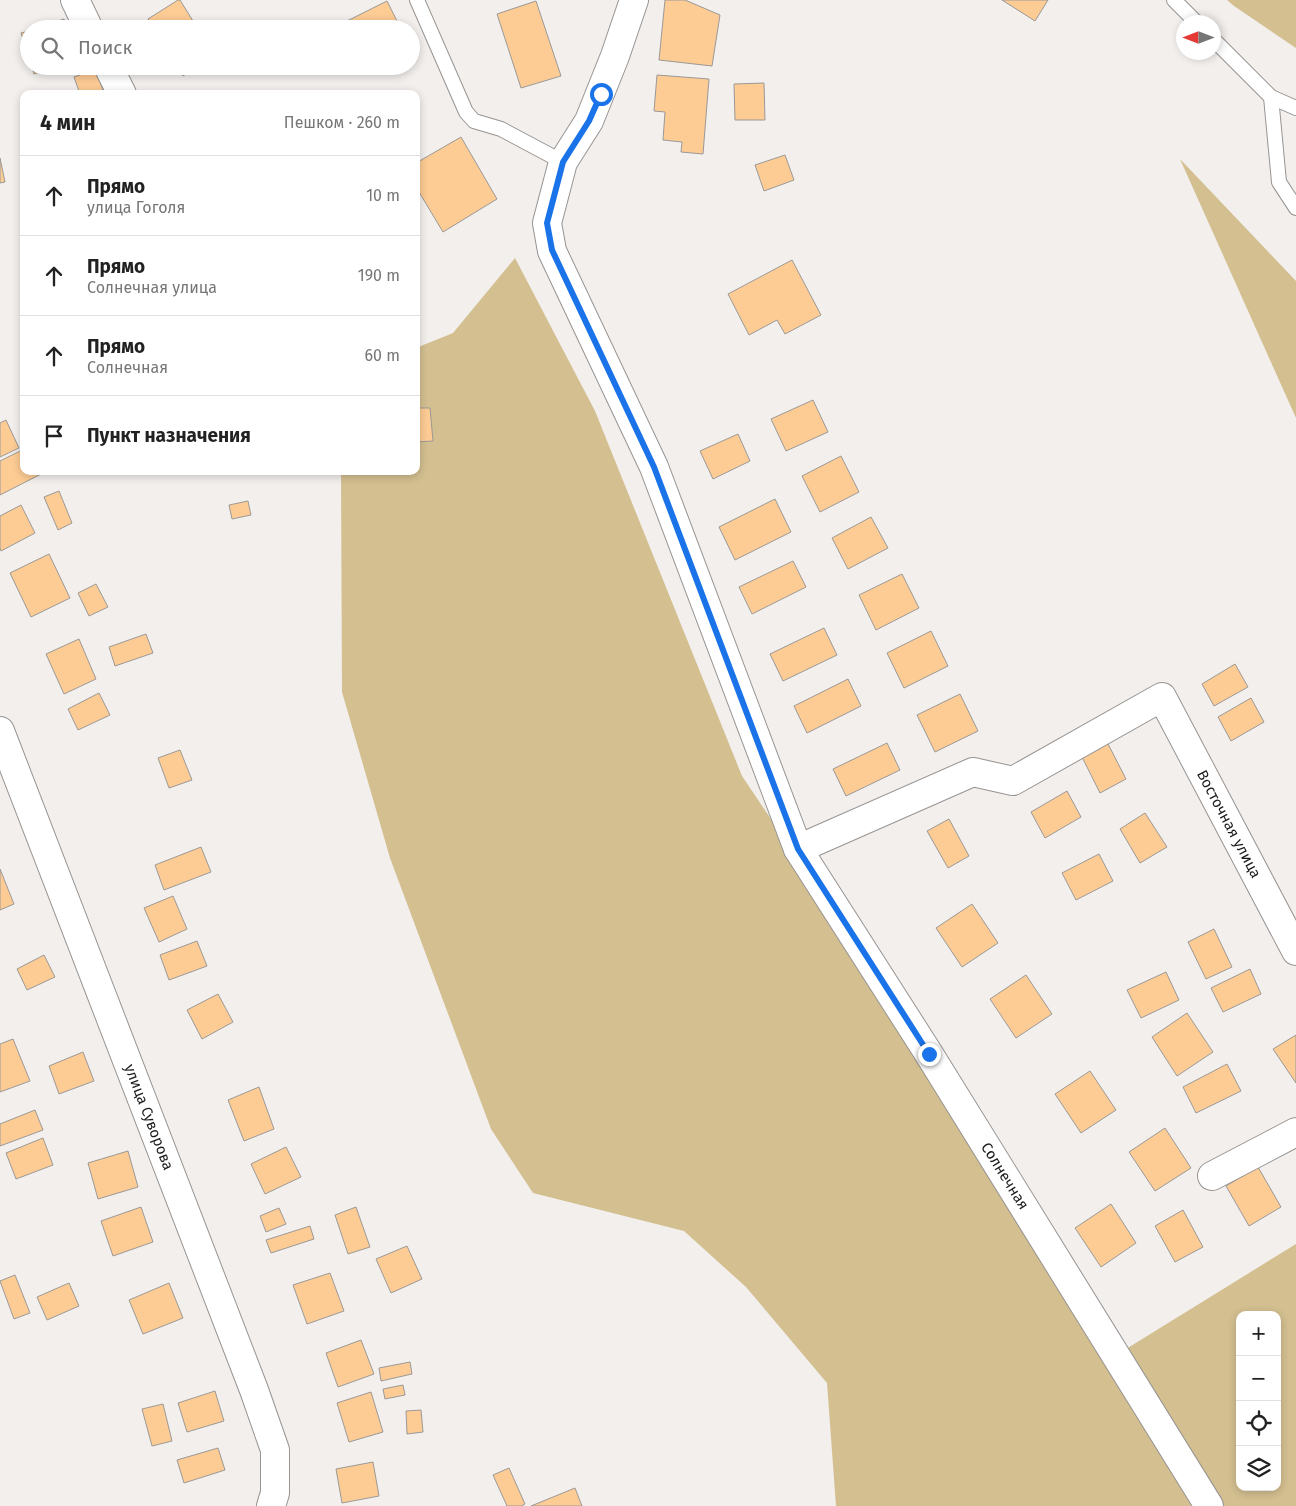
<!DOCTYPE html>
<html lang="ru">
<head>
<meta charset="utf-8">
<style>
	body { margin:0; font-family:"Fira Sans",sans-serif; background:#f6f6f6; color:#222 }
	.controls { position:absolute; right:15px; bottom:15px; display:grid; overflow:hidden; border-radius:10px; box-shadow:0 2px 8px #0003 }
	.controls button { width:45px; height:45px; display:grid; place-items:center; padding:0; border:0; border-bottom:1px solid #e0e0e0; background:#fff; color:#222; font:25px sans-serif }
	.compass { position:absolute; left:1176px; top:15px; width:45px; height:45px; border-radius:50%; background:#fff; box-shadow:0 2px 8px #0003; rotate:270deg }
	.stop { position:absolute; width:15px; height:15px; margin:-11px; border:4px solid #1a73e8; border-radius:50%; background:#fff }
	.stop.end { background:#1a73e8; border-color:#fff; box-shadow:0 1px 5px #0008 }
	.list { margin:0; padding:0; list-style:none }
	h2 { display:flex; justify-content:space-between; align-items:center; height:65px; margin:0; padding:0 20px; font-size:21px }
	h2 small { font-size:16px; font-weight:400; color:#767676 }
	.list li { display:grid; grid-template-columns:32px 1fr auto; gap:15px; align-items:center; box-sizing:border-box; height:80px; padding:0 20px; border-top:1px solid #e0e0e0 }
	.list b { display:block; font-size:19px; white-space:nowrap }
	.list p { margin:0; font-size:16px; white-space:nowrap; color:#767676 }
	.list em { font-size:16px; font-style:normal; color:#767676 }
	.icon { flex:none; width:28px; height:28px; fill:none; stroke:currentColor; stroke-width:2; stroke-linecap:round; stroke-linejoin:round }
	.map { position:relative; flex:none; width:1296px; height:1506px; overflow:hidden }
	.search { position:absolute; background:#fff; box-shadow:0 2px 8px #0003; left:20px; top:20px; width:400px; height:55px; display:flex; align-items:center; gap:12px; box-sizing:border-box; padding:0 18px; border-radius:28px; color:#767676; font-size:19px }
	.panel { position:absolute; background:#fff; box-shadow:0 2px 8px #0003; left:20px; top:90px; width:400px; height:385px; border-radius:10px }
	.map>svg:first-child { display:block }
	.green { fill:#d3bf90; fill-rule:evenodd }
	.building { fill:#fdcb94; stroke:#9b9997 }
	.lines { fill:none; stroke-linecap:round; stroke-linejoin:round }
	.service-casing { stroke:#979492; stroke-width:16 }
	.minor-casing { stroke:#979492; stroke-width:30 }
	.service { stroke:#fff; stroke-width:14 }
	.minor { stroke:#fff; stroke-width:28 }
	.route { stroke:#1a73e8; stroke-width:6 }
	.labels { text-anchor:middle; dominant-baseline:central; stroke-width:5; stroke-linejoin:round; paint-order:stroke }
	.street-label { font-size:15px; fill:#1c1a1a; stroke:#fff }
</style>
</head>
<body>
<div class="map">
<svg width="1296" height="1506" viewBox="0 0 1296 1506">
	<rect width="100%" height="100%" fill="#f2efed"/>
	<g class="green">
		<path d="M1227,0H1296V48L1234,6Z"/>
		<path d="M1180,159L1296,281V418Z"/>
		<path d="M515,258L595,411L742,776L929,1054L1105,1362L1296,1244V1506H836L827,1383L746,1287L684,1231L533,1193L491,1129L390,858L342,692L341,471H416V348L453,333ZM1240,1315H1277V1487H1240Z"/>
	</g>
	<g class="building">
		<path d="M178,0H180L198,29H154L148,19Z"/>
		<path d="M665,0H685L720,15L712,66L659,60Z"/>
		<path d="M1002,0H1048L1035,21Z"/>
		<path d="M387,1L401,29H351L347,21Z"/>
		<path d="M536,1L561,76L521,88L497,14Z"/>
		<path d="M64,19L67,29H34Z"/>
		<path d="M29,31V57L21,33Z"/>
		<path d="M32,66H57L34,74Z"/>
		<path d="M177,66H198L183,76Z"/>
		<path d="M96,69L104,94H80L74,77Z"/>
		<path d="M657,75L709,79L703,154L681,152L682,142L663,140L665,112L654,111Z"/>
		<path d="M764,83L765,120H735L734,84Z"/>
		<path d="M461,137L497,199L443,232L416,187V163Z"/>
		<path d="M785,155L794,180L764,191L755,165Z"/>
		<path d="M0,158L5,182L0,183Z"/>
		<path d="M792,260L821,315L785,334L777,320L749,335L728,294Z"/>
		<path d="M813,400L828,432L786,451L771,419Z"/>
		<path d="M416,408H430L433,441L416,442Z"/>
		<path d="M6,420L19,448L0,457V423Z"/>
		<path d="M738,434L750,461L713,479L700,451Z"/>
		<path d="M24,449V471H47L0,495V461Z"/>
		<path d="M841,456L859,492L820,512L802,476Z"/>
		<path d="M59,491L72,523L58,530L44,497Z"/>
		<path d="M775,499L791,532L735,560L719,527Z"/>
		<path d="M248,501L251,515L232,519L229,505Z"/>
		<path d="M21,505L35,533L1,551L0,548V516Z"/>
		<path d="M871,517L888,548L848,569L832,538Z"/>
		<path d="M49,554L70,598L31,617L10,573Z"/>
		<path d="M793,561L806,587L752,614L739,587Z"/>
		<path d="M902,574L919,608L876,630L859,595Z"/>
		<path d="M96,584L108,607L89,616L78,593Z"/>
		<path d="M824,628L837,655L783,681L770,654Z"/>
		<path d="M931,631L948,666L904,688L887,653Z"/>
		<path d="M146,634L153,653L115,666L109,647Z"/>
		<path d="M79,639L96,679L64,694L46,654Z"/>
		<path d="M1235,664L1248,687L1214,706L1202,684Z"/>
		<path d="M848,679L861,706L807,733L794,706Z"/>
		<path d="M99,693L110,715L78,730L68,709Z"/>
		<path d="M960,694L978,731L935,752L917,715Z"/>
		<path d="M1251,698L1264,722L1231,741L1218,717Z"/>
		<path d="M1105,738L1126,779L1100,793L1079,751Z"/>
		<path d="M887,743L900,770L846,796L833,769Z"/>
		<path d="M180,750L192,780L169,788L158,758Z"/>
		<path d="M1067,791L1081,817L1045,838L1031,812Z"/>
		<path d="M1145,813L1167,847L1140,863L1120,829Z"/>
		<path d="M949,819L969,856L948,868L927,831Z"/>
		<path d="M201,847L211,872L164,890L155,865Z"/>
		<path d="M1099,854L1113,881L1076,900L1062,873Z"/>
		<path d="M0,869L14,904L0,910Z"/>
		<path d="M173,896L187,929L159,942L144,908Z"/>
		<path d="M972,904L998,943L962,967L936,928Z"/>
		<path d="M1214,929L1232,967L1206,979L1188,942Z"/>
		<path d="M197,941L207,966L169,980L160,955Z"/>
		<path d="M44,955L55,977L27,990L17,969Z"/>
		<path d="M1250,969L1261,994L1223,1012L1211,988Z"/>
		<path d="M1166,972L1179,1000L1141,1018L1127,990Z"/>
		<path d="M1026,975L1052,1014L1016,1038L990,999Z"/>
		<path d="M218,994L233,1022L202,1039L187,1010Z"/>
		<path d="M1187,1013L1213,1052L1177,1076L1152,1037Z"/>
		<path d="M1296,1035V1083L1273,1049Z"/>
		<path d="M13,1039L30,1081L0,1092V1044Z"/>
		<path d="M83,1052L94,1081L59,1094L49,1066Z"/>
		<path d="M1227,1064L1241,1091L1196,1113L1183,1087Z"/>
		<path d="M1090,1071L1116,1110L1081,1133L1055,1094Z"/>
		<path d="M259,1087L274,1129L244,1141L228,1100Z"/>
		<path d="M35,1110L43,1130L0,1146V1124Z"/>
		<path d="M1165,1128L1191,1168L1155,1191L1129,1152Z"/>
		<path d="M43,1138L53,1165L16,1179L6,1153Z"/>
		<path d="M286,1147L301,1177L265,1194L251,1164Z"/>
		<path d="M128,1151L138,1187L98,1199L88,1163Z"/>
		<path d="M1258,1167L1281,1207L1249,1226L1226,1186Z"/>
		<path d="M1111,1204L1136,1243L1101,1267L1075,1228Z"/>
		<path d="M141,1207L153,1242L113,1256L101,1221Z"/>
		<path d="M356,1207L370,1247L348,1254L335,1215Z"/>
		<path d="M279,1208L286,1224L266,1232L260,1216Z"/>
		<path d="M1183,1210L1203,1247L1175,1262L1155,1226Z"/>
		<path d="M310,1226L314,1239L271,1253L266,1240Z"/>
		<path d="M407,1246L422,1279L391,1293L376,1259Z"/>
		<path d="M330,1273L344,1311L307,1324L293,1285Z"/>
		<path d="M15,1275L30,1313L14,1319L0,1281Z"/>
		<path d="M69,1283L79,1306L47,1320L37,1297Z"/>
		<path d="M169,1283L183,1318L143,1334L129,1300Z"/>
		<path d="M361,1340L374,1374L338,1387L326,1353Z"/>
		<path d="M410,1362L412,1374L381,1381L379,1368Z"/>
		<path d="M403,1385L405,1395L385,1399L383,1389Z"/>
		<path d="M215,1391L224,1421L187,1432L178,1403Z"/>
		<path d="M371,1392L383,1432L349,1442L337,1403Z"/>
		<path d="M163,1404L172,1441L152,1446L142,1409Z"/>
		<path d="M421,1410L423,1432L407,1434L406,1411Z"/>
		<path d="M218,1448L225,1470L184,1483L177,1460Z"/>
		<path d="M373,1462L379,1496L342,1503L336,1469Z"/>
		<path d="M509,1468L525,1504L521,1506H507L493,1475Z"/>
		<path d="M575,1488L582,1506H531Z"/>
	</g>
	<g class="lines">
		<g class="service-casing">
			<g id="service">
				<path d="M417,0L466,112L474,121L501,129L563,162"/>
				<path d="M1174,0L1196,22"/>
				<path d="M1214,40L1271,97L1296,108"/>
				<path d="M1271,97L1279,182L1296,208"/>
			</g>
		</g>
		<g class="minor-casing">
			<g id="minor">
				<path d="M75,0L89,29"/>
				<path d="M634,0L615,56L589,121L563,162L547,223L552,251L654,467L798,849L929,1054L1209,1506"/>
				<path d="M108,66L122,94"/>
				<path d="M0,731L254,1390L275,1450V1493L271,1506"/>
				<path d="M798,849L973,772L1013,781L1162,697L1296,951"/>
				<path d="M1212,1176L1296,1132"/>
			</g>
		</g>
		<use href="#service" class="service"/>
		<use href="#minor" class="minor"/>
	</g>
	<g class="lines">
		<path class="route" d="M601,94L589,121L563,162L547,223L552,250L654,467L798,849L929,1054"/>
	</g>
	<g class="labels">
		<g class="street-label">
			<text transform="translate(1229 824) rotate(62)">Восточная улица</text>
			<text transform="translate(149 1117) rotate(69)">улица Суворова</text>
			<text transform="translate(1005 1176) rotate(58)">Солнечная</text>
		</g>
	</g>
</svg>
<div class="controls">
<button>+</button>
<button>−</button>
<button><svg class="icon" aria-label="locate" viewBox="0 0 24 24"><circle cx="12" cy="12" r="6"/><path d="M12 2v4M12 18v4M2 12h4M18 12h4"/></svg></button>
<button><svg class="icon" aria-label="layers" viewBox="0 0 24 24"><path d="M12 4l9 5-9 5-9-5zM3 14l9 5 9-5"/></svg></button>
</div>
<svg class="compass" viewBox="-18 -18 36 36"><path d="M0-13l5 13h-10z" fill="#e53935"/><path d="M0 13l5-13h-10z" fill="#767676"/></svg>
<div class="stop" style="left:601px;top:94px"></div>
<div class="stop end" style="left:929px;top:1054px"></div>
<div class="search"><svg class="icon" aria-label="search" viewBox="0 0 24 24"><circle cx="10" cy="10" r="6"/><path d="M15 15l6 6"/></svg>Поиск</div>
<section class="panel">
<h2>4 мин<small>Пешком · 260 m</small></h2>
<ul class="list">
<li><svg class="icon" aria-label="ahead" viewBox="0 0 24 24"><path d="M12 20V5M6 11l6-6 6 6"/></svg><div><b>Прямо</b><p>улица Гоголя</p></div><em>10 m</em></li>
<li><svg class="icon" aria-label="ahead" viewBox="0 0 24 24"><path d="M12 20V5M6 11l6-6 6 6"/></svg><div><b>Прямо</b><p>Солнечная улица</p></div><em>190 m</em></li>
<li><svg class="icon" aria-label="ahead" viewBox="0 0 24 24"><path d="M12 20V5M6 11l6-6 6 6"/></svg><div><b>Прямо</b><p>Солнечная</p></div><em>60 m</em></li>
<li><svg class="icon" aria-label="arrive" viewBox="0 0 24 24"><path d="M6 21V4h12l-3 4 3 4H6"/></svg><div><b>Пункт назначения</b></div></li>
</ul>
</section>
</div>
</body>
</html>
